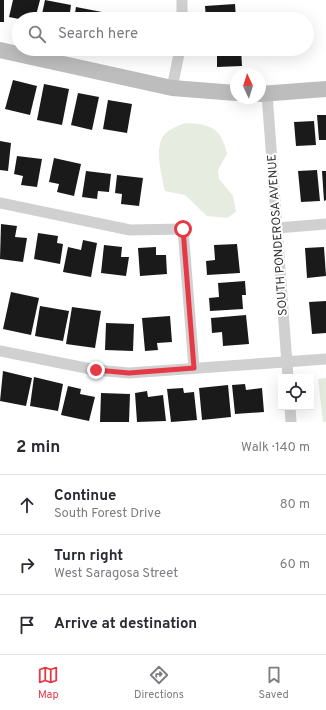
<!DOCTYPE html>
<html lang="en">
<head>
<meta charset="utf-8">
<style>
	body { margin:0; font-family:Overpass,sans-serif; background:#f2f2f3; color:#2b2b33 }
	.controls { position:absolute; right:12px; bottom:12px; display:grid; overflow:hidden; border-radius:0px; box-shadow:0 4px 16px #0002 }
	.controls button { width:36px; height:36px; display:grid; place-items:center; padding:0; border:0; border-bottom:1px solid #e1e1e2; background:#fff; color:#2b2b33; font:20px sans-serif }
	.compass { position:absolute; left:230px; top:68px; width:36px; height:36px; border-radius:50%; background:#fff; box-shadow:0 4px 16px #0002; rotate:356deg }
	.stop { position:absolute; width:12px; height:12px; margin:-9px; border:3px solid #e63946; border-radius:50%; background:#fff }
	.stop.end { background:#e63946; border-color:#fff; box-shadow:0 1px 4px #0008 }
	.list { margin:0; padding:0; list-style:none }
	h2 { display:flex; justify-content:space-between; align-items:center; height:52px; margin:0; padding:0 16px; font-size:17px }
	h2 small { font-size:13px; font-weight:400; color:#7c7c81 }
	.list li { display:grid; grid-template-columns:26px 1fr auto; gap:12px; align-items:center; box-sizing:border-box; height:60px; padding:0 16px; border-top:1px solid #e1e1e2 }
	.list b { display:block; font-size:15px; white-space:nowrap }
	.list p { margin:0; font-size:13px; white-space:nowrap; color:#7c7c81 }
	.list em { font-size:13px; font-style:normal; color:#7c7c81 }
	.icon { flex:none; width:22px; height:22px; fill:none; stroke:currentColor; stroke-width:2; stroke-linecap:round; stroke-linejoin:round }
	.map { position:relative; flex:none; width:326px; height:422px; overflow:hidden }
	.search { position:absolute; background:#fff; box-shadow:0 4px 16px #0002; left:12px; right:12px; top:12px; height:44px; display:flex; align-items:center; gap:10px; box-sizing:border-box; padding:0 14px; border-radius:22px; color:#7c7c81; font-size:15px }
	.sheet { height:232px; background:#fff }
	nav { display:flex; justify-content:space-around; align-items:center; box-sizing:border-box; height:56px; border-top:1px solid #e1e1e2; background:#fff; font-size:11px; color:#7c7c81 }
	nav a { display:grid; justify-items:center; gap:2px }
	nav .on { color:#e63946 }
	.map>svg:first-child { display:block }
	.green { fill:#e6ecdf }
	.building { fill:#1a1a1a }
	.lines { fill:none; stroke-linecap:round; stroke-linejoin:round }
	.street { stroke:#d0d0d0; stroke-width:11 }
	.secondary { stroke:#bdbdbd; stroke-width:16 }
	.route { stroke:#e63946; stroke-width:5 }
	.labels { text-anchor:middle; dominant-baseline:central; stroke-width:4; stroke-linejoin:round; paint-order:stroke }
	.street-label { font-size:12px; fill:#333; stroke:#fff }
</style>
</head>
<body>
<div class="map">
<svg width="326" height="422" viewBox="0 0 326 422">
	<rect width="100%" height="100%" fill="#fff"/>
	<g class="green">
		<path d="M185,123C210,124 221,127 227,154L218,170L219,179L233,196L236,212L227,218L207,216L185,195L165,191C162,176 155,153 162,138C166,130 177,126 185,123Z"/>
		<path d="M326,378V422H323L318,379Z"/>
	</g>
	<g class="building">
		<rect x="0" y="0" width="4" height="22"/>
		<path d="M13,0H40L35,19H19L9,17Z"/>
		<path d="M45,0L71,5L69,19H41Z"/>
		<path d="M235,4L236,19H206L205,6Z"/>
		<path d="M76,7L102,12L101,19H74Z"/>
		<path d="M108,14L129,18V19H107Z"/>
		<path d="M133,49H156L155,55Z"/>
		<path d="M206,49H241L242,66L217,67V55L207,56Z"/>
		<path d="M13,80L37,86L30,115L5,109Z"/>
		<path d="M44,84L69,89L62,125L37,120Z"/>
		<path d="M78,93L99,97L92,130L71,125Z"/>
		<path d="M108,100L132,104L127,133L103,129Z"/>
		<path d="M317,115H326V140H319Z"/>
		<path d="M314,121L316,145L296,146L294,122Z"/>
		<path d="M0,141L11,143L8,171L0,170Z"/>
		<path d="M17,156L42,159L37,187L21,185L23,176L14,174Z"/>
		<path d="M54,158L81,164L74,196L57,192L59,184L49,182Z"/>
		<path d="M317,170L320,201L301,202L298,171Z"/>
		<path d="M86,171L111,174L109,192L98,191L97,199L82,197Z"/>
		<path d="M322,171H326V200L324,201Z"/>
		<path d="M117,175L143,178L139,206L121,204L122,194L115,193Z"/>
		<path d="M1,224L17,226L15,237L27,238L23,262L0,259Z"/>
		<path d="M38,233L58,236L57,243L63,244L60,264L34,259Z"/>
		<path d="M83,240L97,243L91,277L63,272L68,247L81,250Z"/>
		<path d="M237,244L240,273L207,275L206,261L215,260L214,245Z"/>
		<path d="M104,245L122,247L121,257H129L126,276L101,273Z"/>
		<path d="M156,247V255H166L167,274L140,276L138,248Z"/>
		<path d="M324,247L326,276L307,278L305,248Z"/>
		<path d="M245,281L246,295H242L243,309L210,311L209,298L219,297L218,283Z"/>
		<path d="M11,292L39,298L31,335L3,329Z"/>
		<path d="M326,301V333L312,334L309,302Z"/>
		<path d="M40,306L69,311L63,341L35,336Z"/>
		<path d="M72,307L101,311L95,348L66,344Z"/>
		<path d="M246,315L249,344L223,346L222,332L212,333L211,318Z"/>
		<path d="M170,316L172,342L157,343L158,350L145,351L142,318Z"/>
		<path d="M106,323L134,324L133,351L105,350Z"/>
		<path d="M3,371L32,378L26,406L0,401Z"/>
		<path d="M34,377L63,384L58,411L30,406Z"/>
		<path d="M245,384L246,390L262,388L264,412L235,414L232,385Z"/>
		<path d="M228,385L231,417L202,420L199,388Z"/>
		<path d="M68,386L81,389L80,394L95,397L89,421L61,415Z"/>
		<path d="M183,388L184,393L194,392L197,420L171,422L167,389Z"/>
		<path d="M147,391L148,397L163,395L166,421L137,422L135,393Z"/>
		<path d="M101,393L130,394L129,422H100Z"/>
	</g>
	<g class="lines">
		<g class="street">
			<path d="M182,0V19"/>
			<path d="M172,88L180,49"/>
			<path d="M267,94L288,377"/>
			<path d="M0,203L130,230L183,229L194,368"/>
			<path d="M277,228L326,224"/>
			<path d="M0,351L96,370L129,373L326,359"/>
			<path d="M290,407L291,422"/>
		</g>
		<g class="secondary">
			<path d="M0,50L172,88L236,93"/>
			<path d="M260,94L326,89"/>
		</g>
	</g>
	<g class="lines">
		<path class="route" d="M96,370L129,373L194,368L183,229"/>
	</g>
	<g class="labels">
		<g class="street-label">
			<text transform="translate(278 235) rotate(-94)">SOUTH PONDEROSA AVENUE</text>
		</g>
	</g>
</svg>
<div class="controls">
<button><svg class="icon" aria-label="locate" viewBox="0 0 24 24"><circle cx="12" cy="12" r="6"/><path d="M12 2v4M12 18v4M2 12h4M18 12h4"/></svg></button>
</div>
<svg class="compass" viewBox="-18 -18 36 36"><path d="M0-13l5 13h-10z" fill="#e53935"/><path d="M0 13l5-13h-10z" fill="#7c7c81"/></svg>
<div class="stop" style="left:183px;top:229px"></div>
<div class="stop end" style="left:96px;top:370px"></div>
<div class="search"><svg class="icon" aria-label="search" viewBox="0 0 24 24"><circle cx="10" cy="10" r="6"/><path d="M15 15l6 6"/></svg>Search here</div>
</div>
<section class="sheet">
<h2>2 min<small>Walk · 140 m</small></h2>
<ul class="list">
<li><svg class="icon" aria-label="ahead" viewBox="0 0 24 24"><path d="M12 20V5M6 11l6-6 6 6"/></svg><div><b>Continue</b><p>South Forest Drive</p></div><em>80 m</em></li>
<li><svg class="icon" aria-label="right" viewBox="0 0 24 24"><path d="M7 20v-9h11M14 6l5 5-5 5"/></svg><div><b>Turn right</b><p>West Saragosa Street</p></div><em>60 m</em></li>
<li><svg class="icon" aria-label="arrive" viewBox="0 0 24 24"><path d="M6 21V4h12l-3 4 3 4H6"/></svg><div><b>Arrive at destination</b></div></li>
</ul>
</section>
<nav>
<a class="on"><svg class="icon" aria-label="map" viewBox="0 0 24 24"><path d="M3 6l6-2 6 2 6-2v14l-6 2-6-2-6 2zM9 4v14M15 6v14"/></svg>Map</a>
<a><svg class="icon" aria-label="directions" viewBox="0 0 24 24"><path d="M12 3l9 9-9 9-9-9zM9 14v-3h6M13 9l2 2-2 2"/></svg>Directions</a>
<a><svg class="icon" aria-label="saved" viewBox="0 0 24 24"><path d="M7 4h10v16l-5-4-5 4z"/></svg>Saved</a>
</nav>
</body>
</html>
